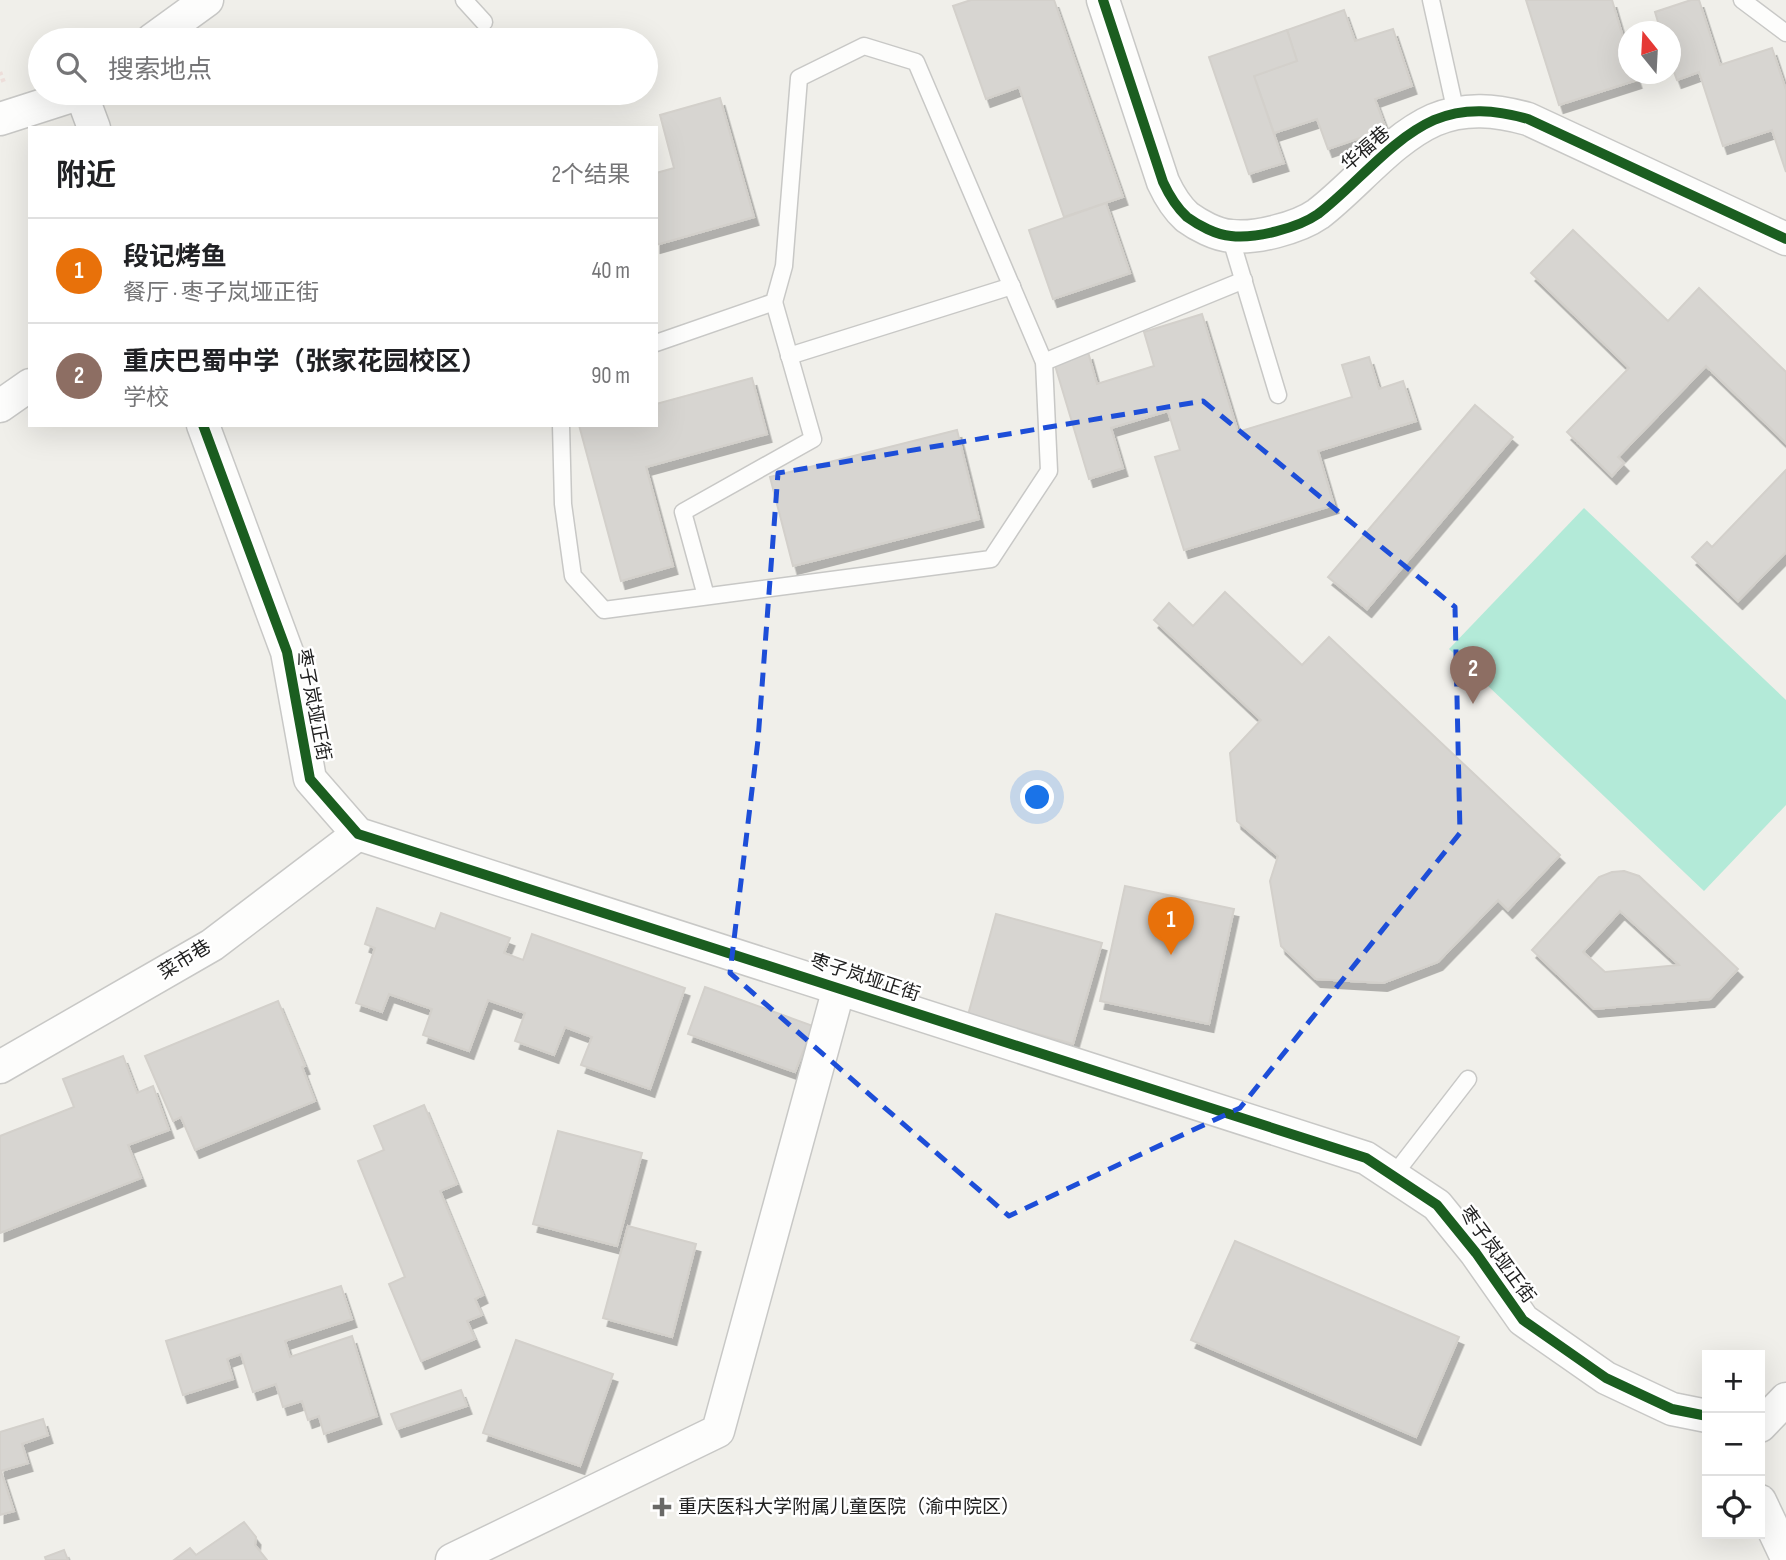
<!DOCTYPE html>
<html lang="zh">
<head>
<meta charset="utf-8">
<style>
	body { margin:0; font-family:"Sofia Sans Condensed","Noto Sans SC",sans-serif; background:#f2f2f2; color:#202124 }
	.controls { position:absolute; right:21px; bottom:21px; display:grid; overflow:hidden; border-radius:0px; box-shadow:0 7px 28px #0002 }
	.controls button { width:63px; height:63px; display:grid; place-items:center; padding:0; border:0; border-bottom:2px solid #e0e0e0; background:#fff; color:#202124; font:35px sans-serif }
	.compass { position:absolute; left:1618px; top:21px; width:63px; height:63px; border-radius:50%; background:#fff; box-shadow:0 7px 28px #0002; rotate:342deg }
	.you { position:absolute; left:1038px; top:798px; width:24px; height:24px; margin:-18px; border:5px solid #fff; border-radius:50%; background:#1a73e8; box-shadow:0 0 0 10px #1a73e833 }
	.badge { display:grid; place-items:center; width:46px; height:46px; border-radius:50%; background:#0b8043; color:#fff; font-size:23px; font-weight:700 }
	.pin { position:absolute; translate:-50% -58px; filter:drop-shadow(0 2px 4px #0008) }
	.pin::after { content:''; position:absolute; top:37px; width:24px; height:21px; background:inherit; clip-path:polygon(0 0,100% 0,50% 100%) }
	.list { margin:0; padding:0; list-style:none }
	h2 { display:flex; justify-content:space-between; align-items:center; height:91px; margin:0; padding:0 28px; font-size:30px }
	h2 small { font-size:23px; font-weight:400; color:#757577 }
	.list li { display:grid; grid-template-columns:46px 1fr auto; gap:21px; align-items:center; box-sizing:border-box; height:105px; padding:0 28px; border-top:2px solid #e0e0e0 }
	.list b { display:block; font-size:26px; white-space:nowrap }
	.list p { margin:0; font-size:23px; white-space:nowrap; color:#757577 }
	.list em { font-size:23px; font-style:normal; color:#757577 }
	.icon { flex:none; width:38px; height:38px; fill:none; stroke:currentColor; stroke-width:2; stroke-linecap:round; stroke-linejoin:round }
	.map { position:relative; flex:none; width:1786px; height:1560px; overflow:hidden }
	.search { position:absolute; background:#fff; box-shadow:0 7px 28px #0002; left:28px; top:28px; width:630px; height:77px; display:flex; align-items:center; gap:18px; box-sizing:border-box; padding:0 24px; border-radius:38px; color:#757577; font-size:26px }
	.panel { position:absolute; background:#fff; box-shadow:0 7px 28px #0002; left:28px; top:126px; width:630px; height:301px; border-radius:0px }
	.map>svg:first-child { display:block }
	.pitch { fill:#b3ead8 }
	.building { fill:#d7d5d1; stroke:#d3d0cb; stroke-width:2; fill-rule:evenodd; filter:url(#shadow) }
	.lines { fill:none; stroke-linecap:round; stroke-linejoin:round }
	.service-casing { stroke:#c8c8c6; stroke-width:19 }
	.minor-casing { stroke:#c8c8c6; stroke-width:35 }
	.path { stroke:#eddeda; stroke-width:4.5; stroke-dasharray:3.5 3.5; stroke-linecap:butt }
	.service { stroke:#fdfdfc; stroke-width:16 }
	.minor { stroke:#fdfdfc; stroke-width:32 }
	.cycleway-casing { stroke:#fff; stroke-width:15 }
	.cycleway { stroke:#1b5e20; stroke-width:10 }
	.marked { fill:none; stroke:#1d4ed8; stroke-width:5; stroke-dasharray:14 9; stroke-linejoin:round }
	.poi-dot { fill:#696967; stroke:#fff; stroke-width:2.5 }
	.labels { text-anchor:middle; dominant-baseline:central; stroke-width:5; stroke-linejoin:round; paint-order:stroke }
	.street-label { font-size:19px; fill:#212121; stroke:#fff }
	.poi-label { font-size:19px; fill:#212121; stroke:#fff; text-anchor:start }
</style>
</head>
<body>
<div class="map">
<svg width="1786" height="1560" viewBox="0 0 1786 1560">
	<defs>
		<filter id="shadow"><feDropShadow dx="4.5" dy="8" stdDeviation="0" flood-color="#0004"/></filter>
	</defs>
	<rect width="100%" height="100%" fill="#f0efea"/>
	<path class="pitch" d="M1584,508L1786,700V805L1704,891L1449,649Z"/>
	<g class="building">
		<path d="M971,0H1054L1123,197L1064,217L1019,87L986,99L953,6Z"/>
		<path d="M1526,0H1612L1628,54V74H1635L1637,80L1559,105Z"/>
		<path d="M1691,0H1699L1720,65L1772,48L1786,90V172L1772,130L1723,146L1699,72L1677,80L1670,61V32H1661L1655,12Z"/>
		<path d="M1344,10L1355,41L1393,29L1412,86L1375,99L1386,129L1328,149L1317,119L1274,133L1254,76L1297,61L1287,30Z"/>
		<path d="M1287,30L1297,61L1254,76L1284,163L1249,174L1209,57Z"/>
		<path d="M720,98L754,217L656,245V173L674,168L660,115Z"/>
		<path d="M1106,203L1130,273L1053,299L1029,230Z"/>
		<path d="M1573,230L1668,321L1699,288L1786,372V443L1706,366L1618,457L1624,463L1612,476L1567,432L1629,368L1531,273Z"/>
		<path d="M1202,314L1238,432L1352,397L1342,365L1369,357L1379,389L1403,381L1416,421L1318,451L1334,505L1184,550L1155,457L1180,450L1168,411L1111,428L1123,468L1089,479L1054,362L1088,352L1097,384L1154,366L1144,332Z"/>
		<path d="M752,378L767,434L646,467L673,566L621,581L579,425H656V404Z"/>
		<path d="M1475,405L1513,437L1367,609L1328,577Z"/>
		<path d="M957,430L979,519L793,566L770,477Z"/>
		<path d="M1786,470V552L1738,601L1692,557L1707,542L1712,547Z"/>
		<path d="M1225,592L1302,665L1329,637L1560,855L1508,910L1498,900L1438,962L1383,983L1316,979L1281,946L1270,881L1278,856L1237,821L1230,753L1261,720L1154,620L1169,603L1193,626Z"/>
		<path d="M1624,871L1639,876L1738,969L1710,999L1594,1009L1532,950L1599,877L1612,872ZM1620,911L1679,965L1605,972L1583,952Z"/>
		<path d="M1125,886L1234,909L1209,1024L1100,1001Z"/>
		<path d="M377,908L435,929L441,913L510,938L504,953L523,960L532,934L685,988L650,1089L581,1065L592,1037L565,1027L554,1055L515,1041L525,1013L488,1000L469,1051L423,1035L432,1009L389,994L382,1012L356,1003L375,948L365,944Z"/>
		<path d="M996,914L1102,943L1073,1044L968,1015Z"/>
		<path d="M705,987L813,1026L795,1072L688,1034Z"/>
		<path d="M278,1001L305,1066L302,1067L315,1101L195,1150L181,1117L173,1121L145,1056Z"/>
		<path d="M123,1056L137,1093L153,1086L169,1130L128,1145L141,1178L0,1233V1136L74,1107L63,1079Z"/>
		<path d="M424,1105L457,1184L440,1191L483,1295L475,1299L482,1315L467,1321L475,1339L421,1361L389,1284L405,1277L358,1161L384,1150L374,1126Z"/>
		<path d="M558,1131L642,1153L617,1246L533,1224Z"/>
		<path d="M628,1226L696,1244L672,1337L603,1318Z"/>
		<path d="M1235,1241L1459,1337L1416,1437L1191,1340Z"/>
		<path d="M341,1286L352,1319L285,1341L290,1357L352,1336L377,1416L324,1434L319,1416L308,1420L302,1401L283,1407L276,1384L253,1392L241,1354L227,1359L233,1379L183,1395L166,1341Z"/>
		<path d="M516,1340L613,1374L580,1466L483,1433Z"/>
		<path d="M461,1390L467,1406L397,1429L391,1414Z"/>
		<path d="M43,1419L48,1435L22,1444L28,1463L1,1471L14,1511L0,1515V1432Z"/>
		<path d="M244,1522L256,1537L255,1545L267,1560H174L190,1548L196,1555Z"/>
		<path d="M64,1550L68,1560H46L45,1557Z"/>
	</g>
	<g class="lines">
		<g class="service-casing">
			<g id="service">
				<path d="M464,0L484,22"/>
				<path d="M1431,0L1456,113"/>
				<path d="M1742,0L1786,33"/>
				<path d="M1230,236L1278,395"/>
				<path d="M789,356L1012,286"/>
				<path d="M1044,362L1244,280"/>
				<path d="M561,425L563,504L573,576L604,610L991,559L1049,471L1044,362L916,62L864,46L799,78L784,266L774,302L656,343"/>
				<path d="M706,596L683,512L813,439L774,302"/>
				<path d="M1393,1176L1468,1079"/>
			</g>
		</g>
		<g class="minor-casing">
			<g id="minor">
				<path d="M1103,0L1163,182C1169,195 1176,207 1187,217C1198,225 1216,235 1231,236C1255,239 1298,228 1318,214C1355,186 1391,139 1434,120C1465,107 1496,110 1528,119L1786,239"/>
				<path d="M152,40L207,0"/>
				<path d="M81,93L94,128"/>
				<path d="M0,119L81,93"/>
				<path d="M0,406L30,385"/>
				<path d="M203,425L287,652L310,779L358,834L1366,1158L1437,1205L1476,1253L1523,1320L1606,1378L1672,1409L1707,1416"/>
				<path d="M0,1067L212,945L358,834"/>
				<path d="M1760,1426L1786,1399"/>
				<path d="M1760,1501L1786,1556"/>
				<path d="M452,1560L718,1431L839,988"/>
			</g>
		</g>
		<path class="path" d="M0,72L4,83"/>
		<use href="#service" class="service"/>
		<use href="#minor" class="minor"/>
		<g class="cycleway-casing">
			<g id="cycleway">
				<path d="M1103,0L1163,182C1169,195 1176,207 1187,217C1198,225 1216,235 1231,236C1255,239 1298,228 1318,214C1355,186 1391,139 1434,120C1465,107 1496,110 1528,119L1786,239"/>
				<path d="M203,425L287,652L310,779L358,834L1366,1158L1437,1205L1476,1253L1523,1320L1606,1378L1672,1409L1707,1416"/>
			</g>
		</g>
		<use href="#cycleway" class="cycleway"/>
	</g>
	<path class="marked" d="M1203,401L1455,607L1460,833L1240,1108L1009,1216L730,973L758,740L778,473Z"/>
	<path class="poi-dot" d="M658.5 1496.5h7v7h7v7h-7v7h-7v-7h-7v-7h7z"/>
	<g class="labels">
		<g class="street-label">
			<text transform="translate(1366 149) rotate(-41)">华福巷</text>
			<text transform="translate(313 705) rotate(79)">枣子岚垭正街</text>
			<text transform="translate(185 960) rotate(-31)">菜市巷</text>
			<text transform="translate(865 978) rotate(18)">枣子岚垭正街</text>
			<text transform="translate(1497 1255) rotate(54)">枣子岚垭正街</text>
		</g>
		<g class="poi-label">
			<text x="678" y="1507">重庆医科大学附属儿童医院（渝中院区）</text>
		</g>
	</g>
</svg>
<div class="controls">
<button>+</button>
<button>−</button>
<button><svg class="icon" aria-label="locate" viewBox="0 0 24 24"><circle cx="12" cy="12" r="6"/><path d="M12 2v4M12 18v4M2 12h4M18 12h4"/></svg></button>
</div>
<svg class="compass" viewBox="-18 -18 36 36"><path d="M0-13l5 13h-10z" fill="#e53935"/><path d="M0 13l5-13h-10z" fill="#757577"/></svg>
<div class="you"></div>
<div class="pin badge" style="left:1171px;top:955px;background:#e8710a">1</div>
<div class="pin badge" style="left:1473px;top:704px;background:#8d6e63">2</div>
<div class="search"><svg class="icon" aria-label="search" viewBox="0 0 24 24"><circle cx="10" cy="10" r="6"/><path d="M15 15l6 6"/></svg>搜索地点</div>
<section class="panel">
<h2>附近<small>2个结果</small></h2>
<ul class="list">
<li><span class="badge" style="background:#e8710a">1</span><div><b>段记烤鱼</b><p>餐厅 · 枣子岚垭正街</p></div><em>40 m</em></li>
<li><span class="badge" style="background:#8d6e63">2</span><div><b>重庆巴蜀中学（张家花园校区）</b><p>学校</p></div><em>90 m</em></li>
</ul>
</section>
</div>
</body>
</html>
